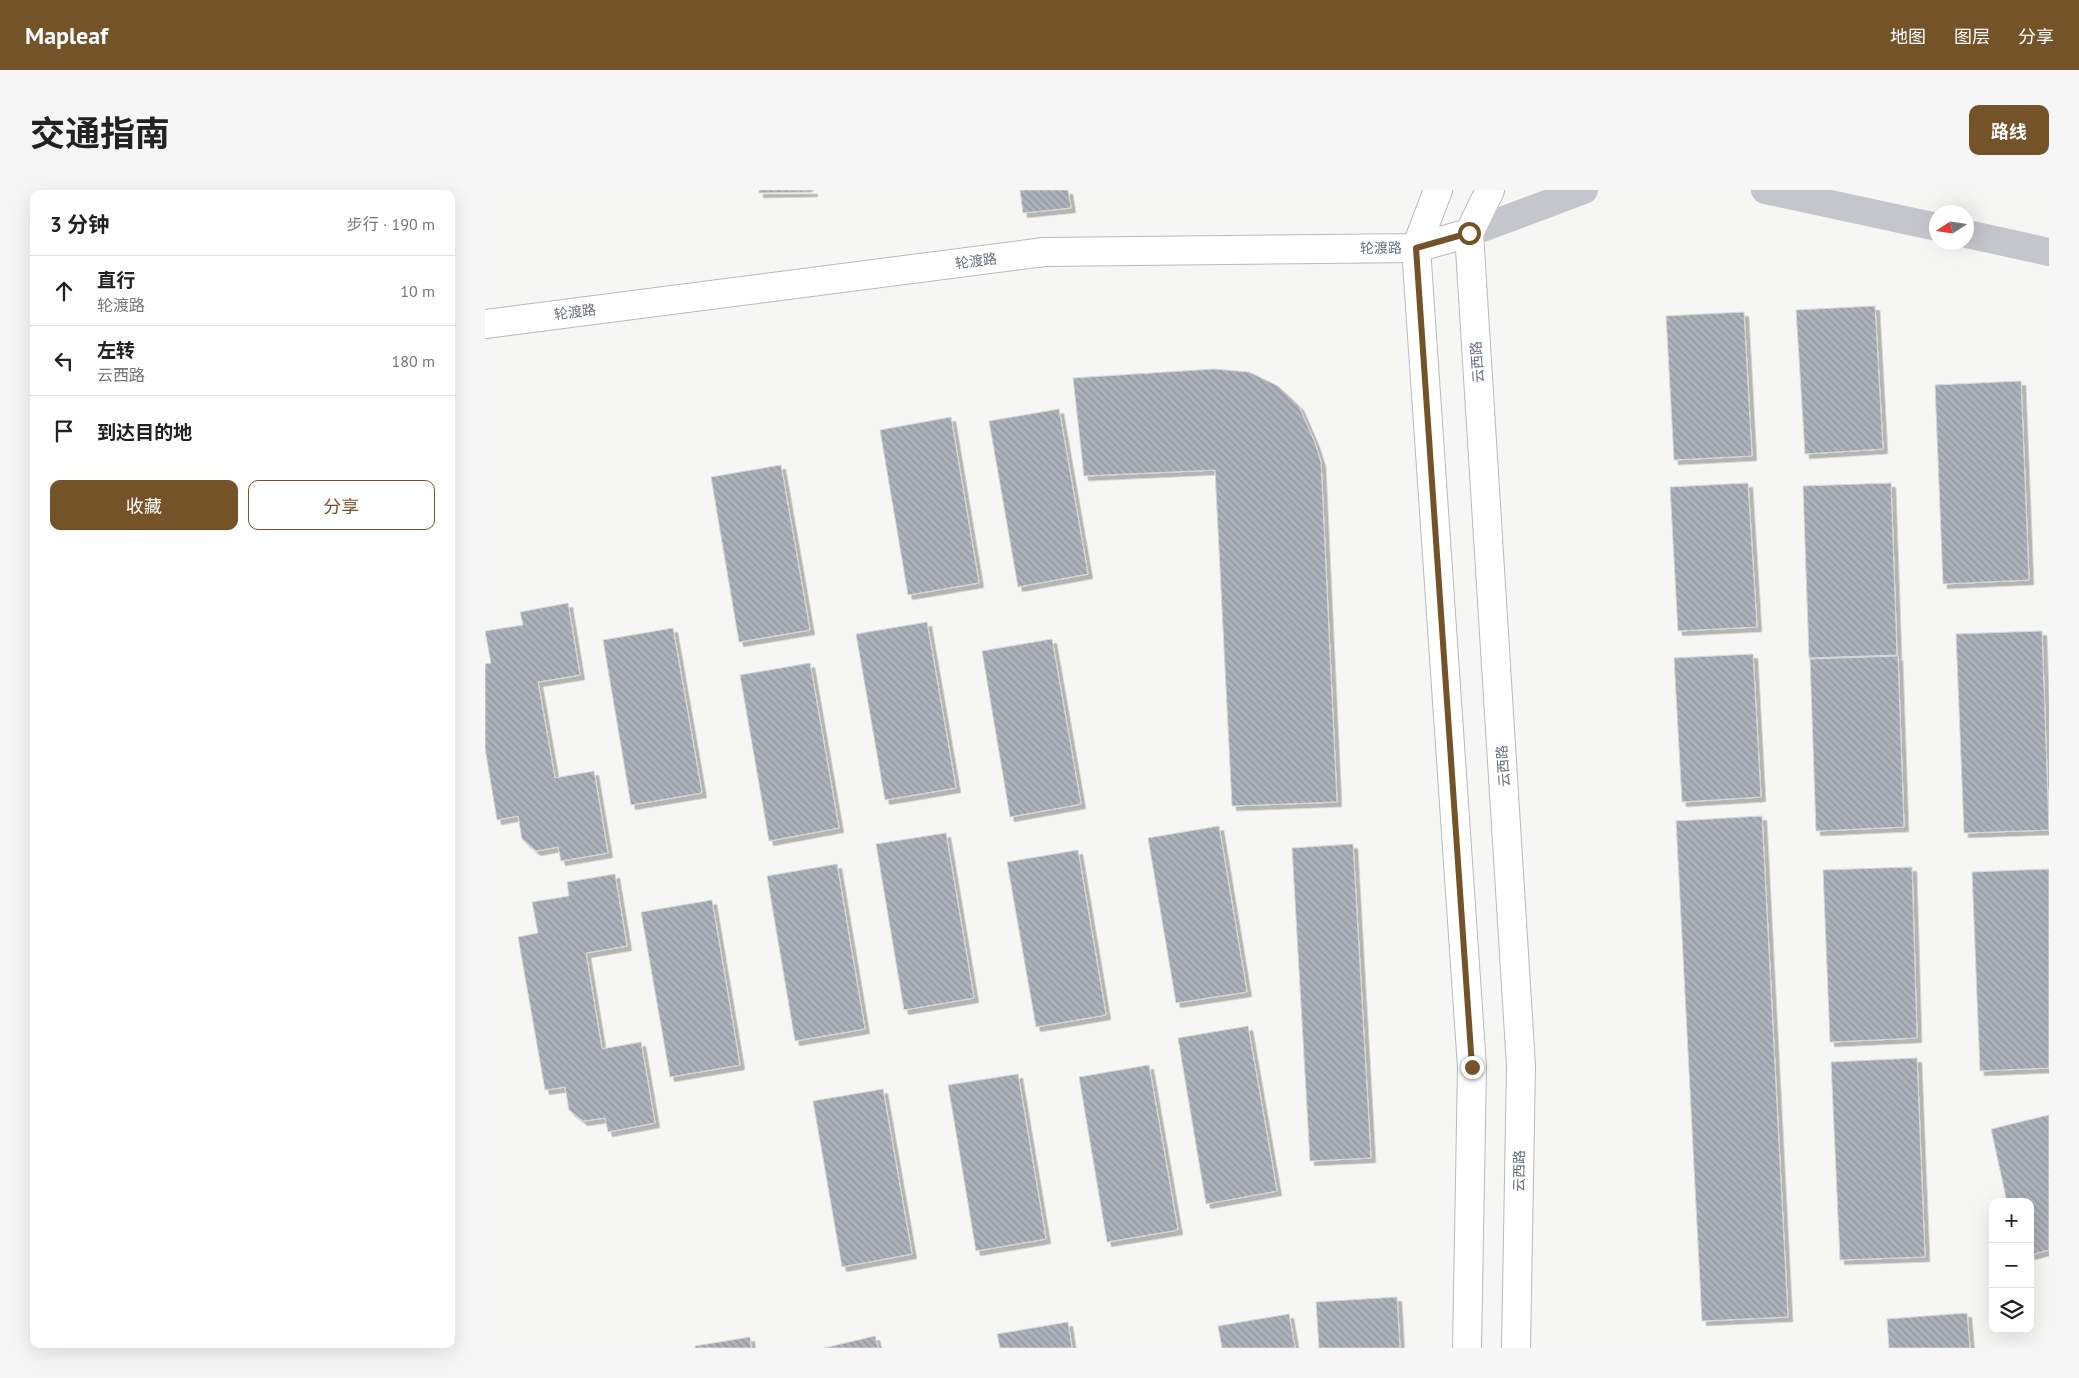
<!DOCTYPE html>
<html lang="zh">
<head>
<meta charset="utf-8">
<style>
	body { margin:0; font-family:"PT Sans","Noto Sans SC",sans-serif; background:#f6f6f6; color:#222 }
	.controls { position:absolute; right:15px; bottom:15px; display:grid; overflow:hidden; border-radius:10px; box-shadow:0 5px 20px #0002 }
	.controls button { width:45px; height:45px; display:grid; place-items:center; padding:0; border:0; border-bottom:1px solid #e0e0e0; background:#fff; color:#222; font:25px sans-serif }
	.compass { position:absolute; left:1444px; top:15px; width:45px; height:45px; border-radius:50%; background:#fff; box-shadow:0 5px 20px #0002; rotate:258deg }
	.stop { position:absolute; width:15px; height:15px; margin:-11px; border:4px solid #755328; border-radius:50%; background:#fff }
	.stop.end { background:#755328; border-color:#fff; box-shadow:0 1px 5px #0008 }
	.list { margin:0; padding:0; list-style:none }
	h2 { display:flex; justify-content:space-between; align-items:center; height:65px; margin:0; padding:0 20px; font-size:21px }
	h2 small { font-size:16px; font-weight:400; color:#767676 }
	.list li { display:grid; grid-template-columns:32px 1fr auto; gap:15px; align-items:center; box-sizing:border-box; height:70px; padding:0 20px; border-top:1px solid #e0e0e0 }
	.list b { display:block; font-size:19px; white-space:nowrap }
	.list p { margin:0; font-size:16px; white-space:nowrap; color:#767676 }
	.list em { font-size:16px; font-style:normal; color:#767676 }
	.actions { display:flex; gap:10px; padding:15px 20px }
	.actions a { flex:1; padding:11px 0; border:1px solid #755328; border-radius:10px; text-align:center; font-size:18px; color:#755328 }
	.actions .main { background:#755328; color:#fff }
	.icon { flex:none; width:28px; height:28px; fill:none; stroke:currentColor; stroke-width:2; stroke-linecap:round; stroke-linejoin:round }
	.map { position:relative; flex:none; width:1564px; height:1158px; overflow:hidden; border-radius:10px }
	header { display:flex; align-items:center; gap:30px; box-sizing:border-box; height:70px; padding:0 25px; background:#755328; color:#fff }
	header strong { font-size:24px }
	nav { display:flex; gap:28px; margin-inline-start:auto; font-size:18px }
	.intro { display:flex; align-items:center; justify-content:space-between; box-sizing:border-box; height:120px; padding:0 30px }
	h1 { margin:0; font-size:35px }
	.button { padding:12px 22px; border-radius:10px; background:#755328; color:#fff; font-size:18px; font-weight:700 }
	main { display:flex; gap:30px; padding:0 30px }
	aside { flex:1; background:#fff; border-radius:10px; box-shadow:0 5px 20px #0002 }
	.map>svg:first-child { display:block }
	.building { fill:url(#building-back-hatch); stroke:#d8d8d6; filter:url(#shadow) }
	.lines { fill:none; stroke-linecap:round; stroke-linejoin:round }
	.major-casing { stroke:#b8b9be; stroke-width:30 }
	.minor { stroke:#c5c6cb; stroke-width:28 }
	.major { stroke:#fff; stroke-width:28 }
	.route { stroke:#755328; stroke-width:6 }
	.labels { text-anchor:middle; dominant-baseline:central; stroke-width:5; stroke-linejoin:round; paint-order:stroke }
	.street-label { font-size:14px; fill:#676e83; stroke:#fff }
</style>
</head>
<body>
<header>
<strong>Mapleaf</strong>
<nav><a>地图</a><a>图层</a><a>分享</a></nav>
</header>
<div class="intro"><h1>交通指南</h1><a class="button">路线</a></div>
<main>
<aside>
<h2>3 分钟<small>步行 · 190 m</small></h2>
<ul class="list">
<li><svg class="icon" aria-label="ahead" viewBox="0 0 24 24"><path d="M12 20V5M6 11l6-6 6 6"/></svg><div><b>直行</b><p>轮渡路</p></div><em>10 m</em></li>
<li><svg class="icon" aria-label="left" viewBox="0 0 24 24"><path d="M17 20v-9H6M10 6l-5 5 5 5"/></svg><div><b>左转</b><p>云西路</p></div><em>180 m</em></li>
<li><svg class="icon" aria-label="arrive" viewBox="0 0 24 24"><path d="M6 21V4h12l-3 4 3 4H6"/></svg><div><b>到达目的地</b></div></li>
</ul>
<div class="actions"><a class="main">收藏</a><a>分享</a></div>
</aside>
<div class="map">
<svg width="1564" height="1158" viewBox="0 0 1564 1158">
	<defs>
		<pattern id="building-back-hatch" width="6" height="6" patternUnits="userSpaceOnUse" patternTransform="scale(1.25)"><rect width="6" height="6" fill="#adb1b9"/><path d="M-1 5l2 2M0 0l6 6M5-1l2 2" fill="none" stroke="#91949c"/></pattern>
		<filter id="shadow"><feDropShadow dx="4.5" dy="4.5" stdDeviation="0" flood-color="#0004"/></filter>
	</defs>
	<rect width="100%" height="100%" fill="#f6f7f4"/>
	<g class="building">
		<path d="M274,0H328V2L274,3Z"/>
		<path d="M535,0H583L586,18L538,23Z"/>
		<path d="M1390,116L1398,259L1320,264L1311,120Z"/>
		<path d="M1259,122L1267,266L1189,270L1181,126Z"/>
		<path d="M729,179L764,182L793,196L814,216L830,253L836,272L852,612L747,616L730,280L599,286L588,188Z"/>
		<path d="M1536,191L1544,390L1458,394L1450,195Z"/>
		<path d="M574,219L603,384L533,397L504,231Z"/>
		<path d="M466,227L494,393L423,405L395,240Z"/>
		<path d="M296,275L325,440L254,452L226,287Z"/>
		<path d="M1263,293L1272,437L1193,441L1185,297Z"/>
		<path d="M1406,293L1412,465L1324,468L1318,296Z"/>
		<path d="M83,413L95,485L53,492L70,588L109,581L123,663L76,671L73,657L51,661L37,649L33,626L12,630L0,558V474L6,473L0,441L38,435L35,422Z"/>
		<path d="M442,432L471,598L400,610L371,444Z"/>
		<path d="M188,438L217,603L146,615L118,450Z"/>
		<path d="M1557,441L1564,640L1479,643L1471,444Z"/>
		<path d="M567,449L596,614L525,627L497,461Z"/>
		<path d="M1268,464L1276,607L1197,612L1189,468Z"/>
		<path d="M1413,466L1419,637L1331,641L1325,469Z"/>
		<path d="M325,473L354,638L284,651L255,485Z"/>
		<path d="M1277,626L1303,1127L1217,1131L1191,631Z"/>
		<path d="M734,636L762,802L691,813L663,648Z"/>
		<path d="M461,643L489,808L419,820L391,654Z"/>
		<path d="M868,654L886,968L825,971L807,658Z"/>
		<path d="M593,660L621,825L551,837L522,672Z"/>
		<path d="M352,674L380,839L310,851L282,686Z"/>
		<path d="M1427,677L1432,848L1345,852L1338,680Z"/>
		<path d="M1564,679V878L1495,881L1487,682Z"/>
		<path d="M130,684L142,756L101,763L117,859L156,852L170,933L123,942L120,928L98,931L84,920L80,897L60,900L33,747L53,743L47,712L84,706L82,692Z"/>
		<path d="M227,710L255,875L185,887L156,722Z"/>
		<path d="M763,836L792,1001L721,1014L693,848Z"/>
		<path d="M1432,868L1440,1067L1355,1070L1346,872Z"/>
		<path d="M664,875L693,1040L622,1052L594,887Z"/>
		<path d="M533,884L561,1049L491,1061L463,895Z"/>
		<path d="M398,899L427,1064L357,1077L328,911Z"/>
		<path d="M1564,925V1060L1545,1065V1012H1522L1506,939Z"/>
		<path d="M912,1107L915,1158H834L831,1112Z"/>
		<path d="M1482,1123L1485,1158H1404L1402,1129Z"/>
		<path d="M804,1124L810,1158H737L733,1136Z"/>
		<path d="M583,1132L587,1158H515L512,1144Z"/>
		<path d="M390,1146L393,1158H339Z"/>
		<path d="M265,1147L266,1158H210V1156Z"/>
	</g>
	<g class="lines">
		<g class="major-casing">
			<g id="major">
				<path d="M953,0L931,58L987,877L982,1158"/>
				<path d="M1005,0L984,43L1036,876L1031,1158"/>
				<path d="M0,134L559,62L931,58L984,43"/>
			</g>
		</g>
		<g class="minor">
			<path d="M1280,0L1452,37"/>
			<path d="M984,43L1099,0"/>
			<path d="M1482,44L1564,62"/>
		</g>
		<use href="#major" class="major"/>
	</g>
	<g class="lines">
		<path class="route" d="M984,43L931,58L987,877"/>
	</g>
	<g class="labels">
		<g class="street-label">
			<text transform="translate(896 58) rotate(-1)">轮渡路</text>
			<text transform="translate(491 71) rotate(-7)">轮渡路</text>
			<text transform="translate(90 122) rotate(-7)">轮渡路</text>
			<text transform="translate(992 172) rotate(-94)">云西路</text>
			<text transform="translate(1018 576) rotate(-94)">云西路</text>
			<text transform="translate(1034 981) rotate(-89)">云西路</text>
		</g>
	</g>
</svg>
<div class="controls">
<button>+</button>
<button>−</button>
<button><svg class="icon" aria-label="layers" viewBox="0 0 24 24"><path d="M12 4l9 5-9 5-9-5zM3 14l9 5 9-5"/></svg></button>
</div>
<svg class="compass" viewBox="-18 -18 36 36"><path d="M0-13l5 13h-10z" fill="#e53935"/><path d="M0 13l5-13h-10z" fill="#767676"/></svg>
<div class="stop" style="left:984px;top:43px"></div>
<div class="stop end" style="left:987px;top:877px"></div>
</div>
</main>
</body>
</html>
